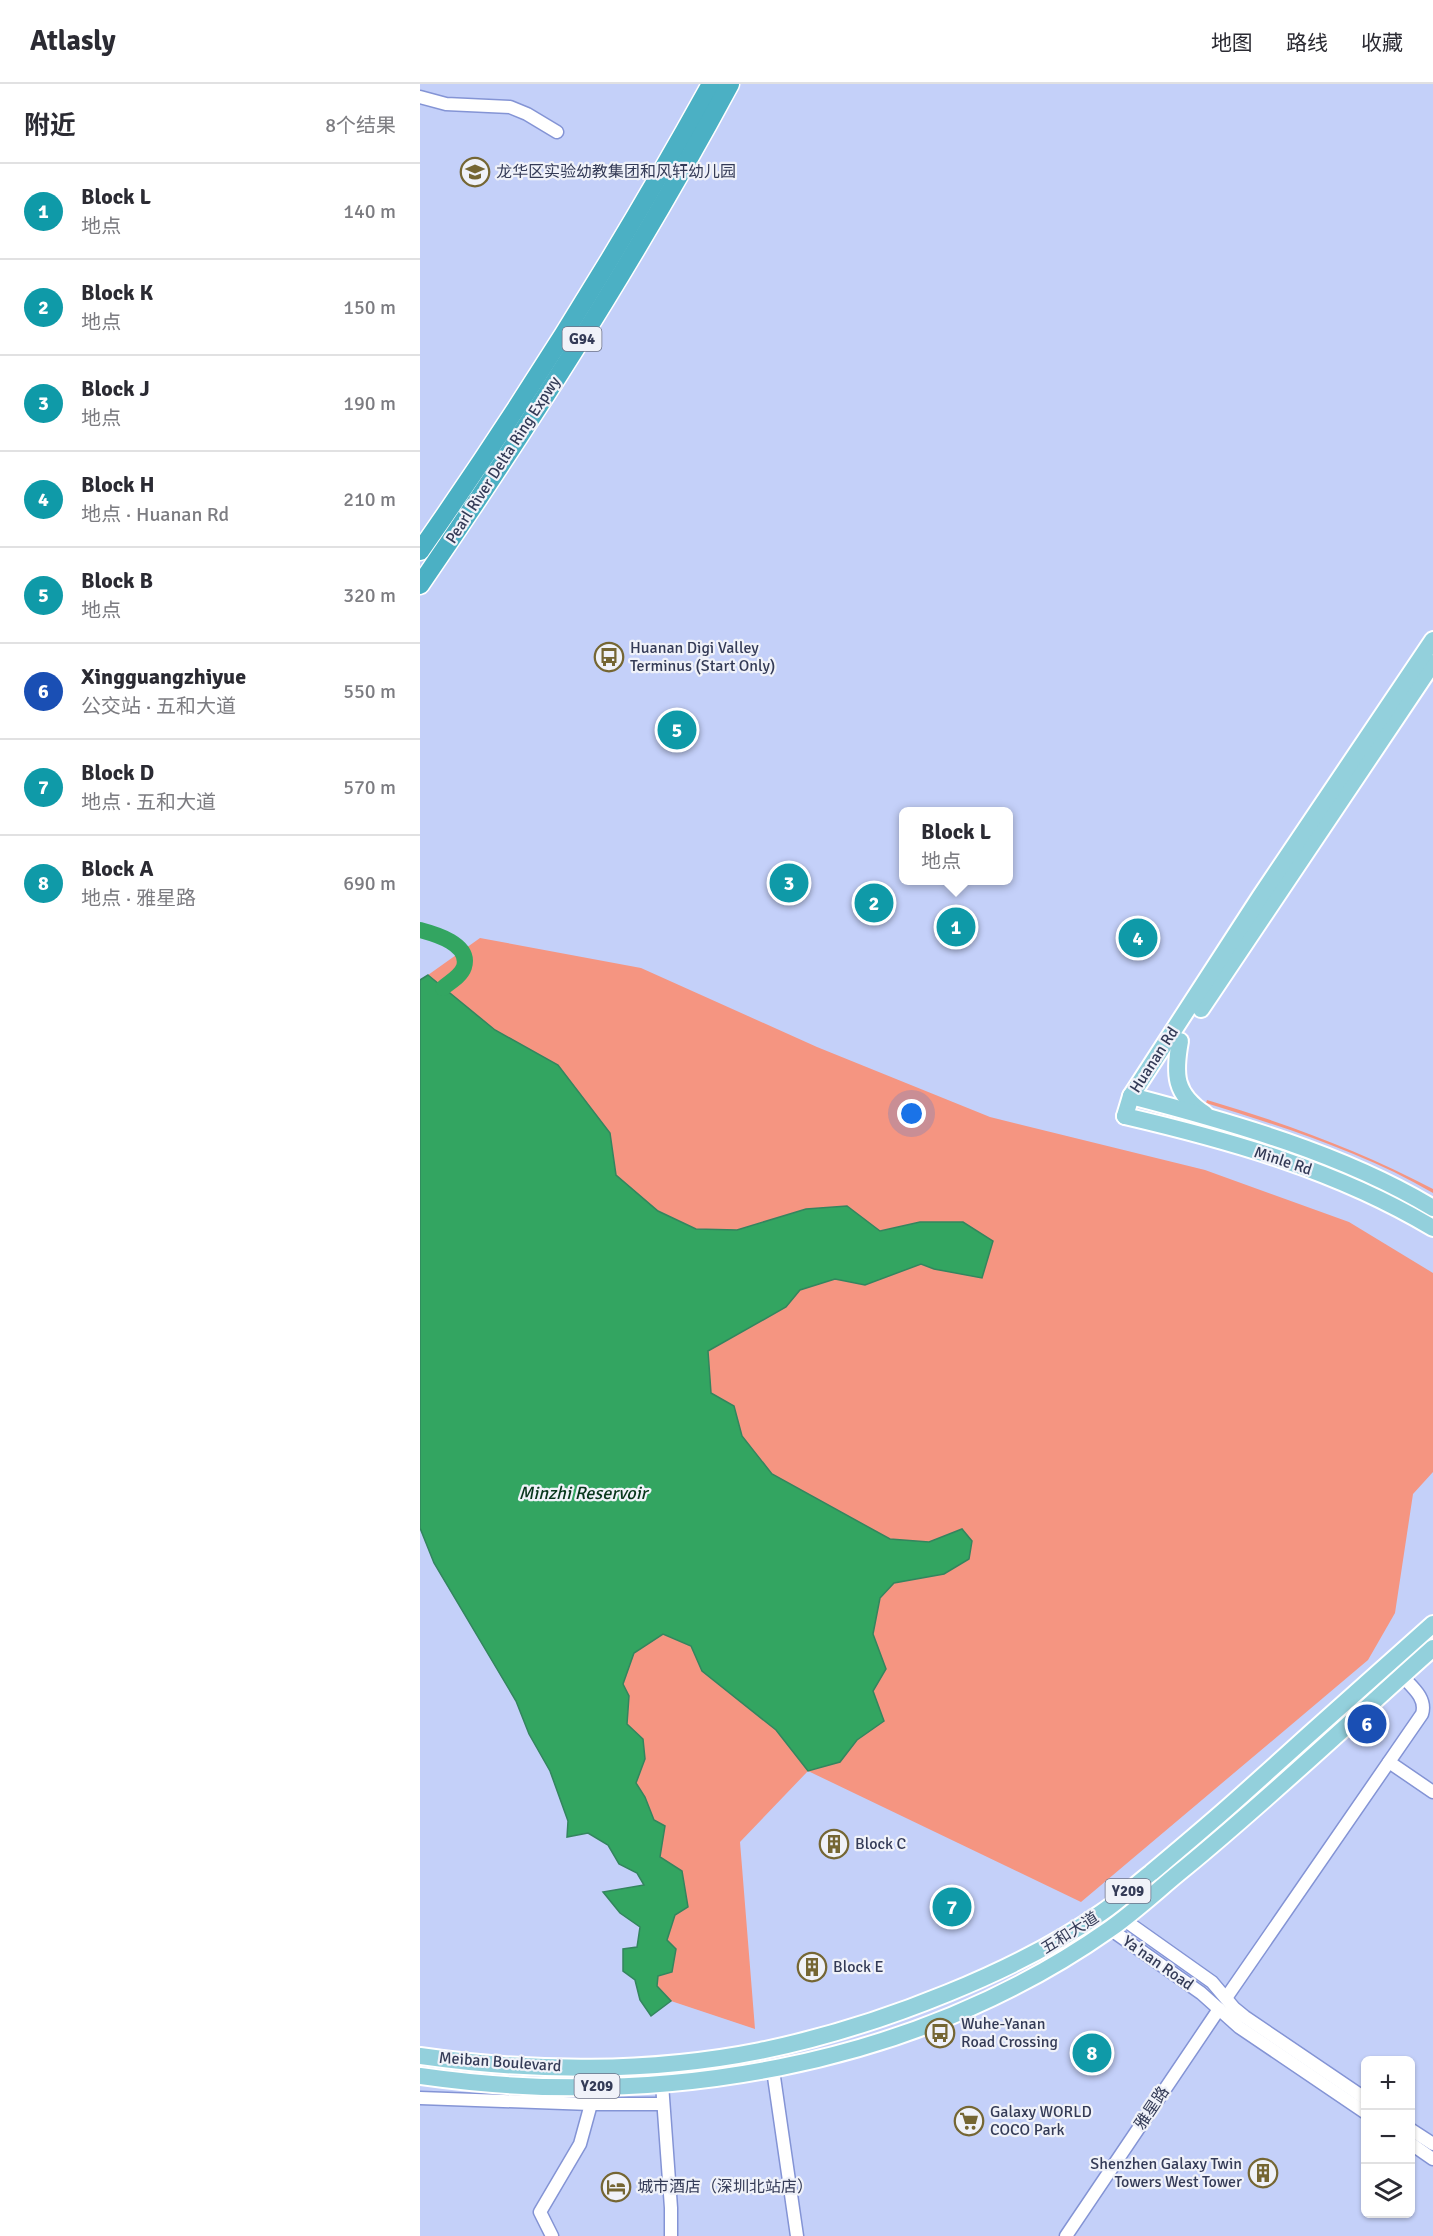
<!DOCTYPE html>
<html lang="zh">
<head>
<meta charset="utf-8">
<style>
	body { margin:0; font-family:Signika,"Noto Sans SC",sans-serif; background:#f2f2f3; color:#2b2b33 }
	.controls { position:absolute; right:18px; bottom:18px; display:grid; overflow:hidden; border-radius:9px; box-shadow:0 2px 4px #0004 }
	.controls button { width:54px; height:54px; display:grid; place-items:center; padding:0; border:0; border-bottom:2px solid #e1e1e2; background:#fff; color:#2b2b33; font:30px sans-serif }
	.you { position:absolute; left:492px; top:1030px; width:21px; height:21px; margin:-15px; border:4px solid #fff; border-radius:50%; background:#1a73e8; box-shadow:0 0 0 9px #1a73e833 }
	.badge { display:grid; place-items:center; width:39px; height:39px; border-radius:50%; background:#0b8043; color:#fff; font-size:20px; font-weight:700 }
	.pin { position:absolute; translate:-50% -50%; border:3px solid #fff; box-shadow:0 2px 6px #0006 }
	.popup { position:absolute; left:479px; top:723px; width:114px; height:78px; box-sizing:border-box; display:grid; place-content:center; border-radius:9px; background:#fff; filter:drop-shadow(0 2px 4px #0005); font-size:20px; white-space:nowrap; color:#7c7c81 }
	.popup b { font-size:22px; color:#2b2b33 }
	.popup::after { content:''; position:absolute; left:50%; top:100%; margin-left:-12px; border:12px solid transparent; border-top-color:#fff }
	.list { margin:0; padding:0; list-style:none }
	h2 { display:flex; justify-content:space-between; align-items:center; height:78px; margin:0; padding:0 24px; font-size:26px }
	h2 small { font-size:20px; font-weight:400; color:#7c7c81 }
	.list li { display:grid; grid-template-columns:39px 1fr auto; gap:18px; align-items:center; box-sizing:border-box; height:96px; padding:0 24px; border-top:2px solid #e1e1e2 }
	.list b { display:block; font-size:22px; white-space:nowrap }
	.list p { margin:0; font-size:20px; white-space:nowrap; color:#7c7c81 }
	.list em { font-size:20px; font-style:normal; color:#7c7c81 }
	.icon { flex:none; width:33px; height:33px; fill:none; stroke:currentColor; stroke-width:2; stroke-linecap:round; stroke-linejoin:round }
	.map { position:relative; flex:none; width:1013px; height:2152px; overflow:hidden }
	header { display:flex; align-items:center; gap:36px; box-sizing:border-box; height:84px; padding:0 30px; background:#fff; border-bottom:2px solid #e1e1e2 }
	header strong { font-size:28px }
	nav { display:flex; gap:33px; margin-inline-start:auto; font-size:21px }
	main { display:flex }
	aside { flex:1; background:#fff }
	.map>svg:first-child { display:block }
	.green { fill:#f59581 }
	.water { fill:#33a561; stroke:#33855e; stroke-width:1.5 }
	.lines { fill:none; stroke-linecap:round; stroke-linejoin:round }
	.river { stroke:#33a561; stroke-width:16 }
	.minor-casing { stroke:#8494d5; stroke-width:15 }
	.major-casing { stroke:#fff; stroke-width:20 }
	.highway-casing { stroke:#fff; stroke-width:21 }
	.minor { stroke:#fff; stroke-width:12 }
	.major { stroke:#93d0dc; stroke-width:16 }
	.highway { stroke:#4bb0c4; stroke-width:18 }
	.labels { text-anchor:middle; dominant-baseline:central; stroke-width:4.5; stroke-linejoin:round; paint-order:stroke }
	.shield { fill:#f0f2f9; stroke:#6c7288; stroke-width:1.5 }
	.shield-label { font-size:15px; font-weight:bold; fill:#343b57 }
	.poi-label { font-size:16px; fill:#343b57; stroke:#f0f2f9; text-anchor:start }
	.street-label { font-size:16px; fill:#343b57; stroke:#f0f2f9 }
	.water-label { font-size:18px; font-style:italic; fill:#07361b; stroke:#f0f2f9 }
</style>
</head>
<body>
<header>
<strong>Atlasly</strong>
<nav><a>地图</a><a>路线</a><a>收藏</a></nav>
</header>
<main>
<aside>
<h2>附近<small>8个结果</small></h2>
<ul class="list">
<li><span class="badge" style="background:#0f9aa8">1</span><div><b>Block L</b><p>地点</p></div><em>140 m</em></li>
<li><span class="badge" style="background:#0f9aa8">2</span><div><b>Block K</b><p>地点</p></div><em>150 m</em></li>
<li><span class="badge" style="background:#0f9aa8">3</span><div><b>Block J</b><p>地点</p></div><em>190 m</em></li>
<li><span class="badge" style="background:#0f9aa8">4</span><div><b>Block H</b><p>地点 · Huanan Rd</p></div><em>210 m</em></li>
<li><span class="badge" style="background:#0f9aa8">5</span><div><b>Block B</b><p>地点</p></div><em>320 m</em></li>
<li><span class="badge" style="background:#1a4fb4">6</span><div><b>Xingguangzhiyue</b><p>公交站 · 五和大道</p></div><em>550 m</em></li>
<li><span class="badge" style="background:#0f9aa8">7</span><div><b>Block D</b><p>地点 · 五和大道</p></div><em>570 m</em></li>
<li><span class="badge" style="background:#0f9aa8">8</span><div><b>Block A</b><p>地点 · 雅星路</p></div><em>690 m</em></li>
</ul>
</aside>
<div class="map">
<svg width="1013" height="2152" viewBox="0 0 1013 2152">
	<rect width="100%" height="100%" fill="#c4d0f9"/>
	<g class="green">
		<path d="M60,854L221,884L397,963L570,1033L785,1086L929,1138L1013,1189V1388L993,1410L975,1529L948,1576L661,1818L388,1687L320,1758L335,1945L251,1917L237,1902L238,1892L252,1888L247,1856L255,1831L239,1773L234,1736L225,1713L216,1699L225,1675L223,1655L207,1640L209,1612L203,1600L214,1569L243,1550L271,1562L282,1587L356,1646L388,1687L420,1678L437,1656L464,1637L453,1607L466,1585L453,1550L460,1514L474,1499L524,1490L542,1445L509,1458L470,1455L352,1390L322,1352L314,1322L290,1309L288,1267L366,1223L380,1206L415,1195L445,1201L501,1180L514,1185L500,1138L460,1147L427,1122L386,1125L317,1146L276,1145L238,1127L196,1091L190,1049L138,981L75,946L8,891Z"/>
		<path d="M787,1016C865,1039 941,1067 1013,1105V1109C943,1068 863,1043 786,1019Z"/>
		<path d="M730,1028C800,1047 869,1066 936,1094C962,1104 986,1118 1010,1131L1013,1135L973,1113L730,1030Z"/>
	</g>
	<path class="water" d="M8,891L75,946L138,981L190,1049L196,1091L238,1127L276,1145L317,1146L386,1125L427,1122L460,1147L500,1138H543L573,1157L562,1194L514,1185L501,1180L445,1201L415,1195L380,1206L366,1223L288,1267L291,1309L314,1322L322,1352L352,1390L470,1455L509,1458L542,1445L552,1457L549,1475L524,1490L474,1499L460,1514L453,1550L466,1585L453,1607L464,1637L437,1656L420,1678L388,1687L356,1646L282,1587L271,1562L243,1550L214,1569L203,1600L209,1612L207,1640L223,1655L225,1675L216,1699L225,1713L234,1736L245,1742L240,1773L262,1787L268,1823L255,1831L247,1856L256,1865L252,1888L238,1892L237,1902L251,1917L231,1932L220,1916L215,1896L203,1887V1865L217,1863L220,1843L200,1829L183,1808L224,1801L217,1789L199,1780L188,1761L168,1749L147,1753L148,1737L130,1687L109,1650L96,1617L14,1479L0,1444V896Z"/>
	<g class="lines">
		<path class="river" d="M0,846C15,850 51,860 44,883C41,892 30,898 23,904"/>
		<g class="minor-casing">
			<g id="minor">
				<path d="M0,13L26,20L90,23L107,30L137,48"/>
				<path d="M969,1678L1013,1708"/>
				<path d="M683,1828L690,1845L781,1909L819,1943L946,2029"/>
				<path d="M696,1832L703,1835L792,1898L814,1924L825,1933L946,2015"/>
				<path d="M806,1914L1002,1630C1007,1614 992,1603 982,1592"/>
				<path d="M353,1986L377,2152"/>
				<path d="M242,2000L251,2124V2152"/>
				<path d="M0,2014L171,2020H243"/>
				<path d="M990,2045L1013,2060"/>
				<path d="M990,2059L1013,2075"/>
				<path d="M132,2152L120,2128L160,2060L171,2020"/>
				<path d="M646,2152L799,1925"/>
			</g>
		</g>
		<g class="major-casing">
			<g id="major">
				<path d="M781,925L1013,579"/>
				<path d="M760,957C754,990 754,1010 785,1030"/>
				<path d="M711,1012C811,1038 924,1070 1013,1124"/>
				<path d="M705,1032L711,1012L840,813L1013,556"/>
				<path d="M705,1032C812,1057 918,1087 1013,1144"/>
				<path d="M0,1972C111,1988 230,1989 340,1967C404,1954 467,1934 528,1909C582,1887 633,1862 681,1829C699,1817 714,1802 731,1789C762,1763 793,1737 823,1710C886,1653 950,1596 1013,1540"/>
				<path d="M0,1992C237,2026 492,1984 690,1845C717,1826 741,1803 766,1783C851,1713 931,1637 1013,1564"/>
			</g>
		</g>
		<g class="highway-casing">
			<g id="highway">
				<path d="M0,467C105,317 202,161 291,0"/>
				<path d="M0,501C111,339 217,173 310,0"/>
			</g>
		</g>
		<use href="#minor" class="minor"/>
		<use href="#major" class="major"/>
		<use href="#highway" class="highway"/>
	</g>
	<defs>
		<g id="school-ring" transform="scale(1.5)"><circle r="9.5" fill="#f0f2f9" stroke="#756633" stroke-width="1.5"/><path d="M0-5L7-2L0 1L-7-2ZM-4 1L0 2.5L4 1V4Q0 6-4 4Z" fill="#756633"/></g>
		<g id="bus-ring" transform="scale(1.5)"><circle r="9.5" fill="#f0f2f9" stroke="#756633" stroke-width="1.5"/><path d="M-5-6H5V4H4V6H2V4H-2V6H-4V4H-5ZM-3.5-4V0h7V-4ZM-3.5 1.2v1.5H-2V1.2ZM2 1.2v1.5H3.5V1.2Z" fill="#756633"/></g>
		<g id="building-ring" transform="scale(1.5)"><circle r="9.5" fill="#f0f2f9" stroke="#756633" stroke-width="1.5"/><path d="M-4-6H4V6H1V3H-1V6H-4ZM-2.5-4.3h1.7v1.8h-1.7ZM.8-4.3h1.7v1.8H.8ZM-2.5-1h1.7V.8h-1.7ZM.8-1h1.7V.8H.8Z" fill="#756633"/></g>
		<g id="supermarket-ring" transform="scale(1.5)"><circle r="9.5" fill="#f0f2f9" stroke="#756633" stroke-width="1.5"/><path d="M-6-5.5h2.5l.6 2H6L4.5 2H-2.5L-4.4-4H-6ZM-1.5 3.2a1.3 1.3 0 1 0 .1 0ZM3 3.2a1.3 1.3 0 1 0 .1 0Z" fill="#756633"/></g>
		<g id="hotel-ring" transform="scale(1.5)"><circle r="9.5" fill="#f0f2f9" stroke="#756633" stroke-width="1.5"/><path d="M-6-4.5h1.5V1H6V5H4.5V3h-9V5H-6ZM-4 0a1.8 1.8 0 1 1 3.6 0ZM.5 0V-2.5h3Q6-2.5 6 0Z" fill="#756633"/></g>
	</defs>
	<g fill-rule="evenodd">
		<use href="#school-ring" x="55" y="88"/>
		<use href="#bus-ring" x="189" y="573"/>
		<use href="#building-ring" x="414" y="1760"/>
		<use href="#building-ring" x="392" y="1883"/>
		<use href="#bus-ring" x="520" y="1949"/>
		<use href="#supermarket-ring" x="549" y="2037"/>
		<use href="#building-ring" x="843" y="2089"/>
		<use href="#hotel-ring" x="196" y="2103"/>
	</g>
	<g class="labels">
		<g class="shield">
			<rect x="142.5" y="243" width="39" height="24" rx="4.5"/>
			<rect x="685.5" y="1795" width="45" height="24" rx="4.5"/>
			<rect x="154.5" y="1990" width="45" height="24" rx="4.5"/>
		</g>
		<g class="shield-label">
			<text x="162" y="255">G94</text>
			<text x="708" y="1807">Y209</text>
			<text x="177" y="2002">Y209</text>
		</g>
		<g class="poi-label">
			<text x="76" y="88">龙华区实验幼教集团和风轩幼儿园</text>
			<text x="210" y="564">Huanan Digi Valley<tspan x="210" dy="18">Terminus (Start Only)</tspan></text>
			<text x="435" y="1760">Block C</text>
			<text x="413" y="1883">Block E</text>
			<text x="541" y="1940">Wuhe-Yanan<tspan x="541" dy="18">Road Crossing</tspan></text>
			<text x="570" y="2028">Galaxy WORLD<tspan x="570" dy="18">COCO Park</tspan></text>
			<text x="822" y="2080" text-anchor="end">Shenzhen Galaxy Twin<tspan x="822" dy="18">Towers West Tower</tspan></text>
			<text x="217" y="2103">城市酒店（深圳北站店）</text>
		</g>
		<g class="street-label">
			<text transform="translate(83 376) rotate(-57)">Pearl River Delta Ring Expwy</text>
			<text transform="translate(734 976) rotate(-57)">Huanan Rd</text>
			<text transform="translate(863 1077) rotate(18)">Minle Rd</text>
			<text transform="translate(650 1849) rotate(-32)">五和大道</text>
			<text transform="translate(738 1879) rotate(35)">Ya'nan Road</text>
			<text transform="translate(80 1978) rotate(4)">Meiban Boulevard</text>
			<text transform="translate(732 2024) rotate(-56)">雅星路</text>
		</g>
		<g class="water-label">
			<text x="163" y="1409">Minzhi Reservoir</text>
		</g>
	</g>
</svg>
<div class="controls">
<button>+</button>
<button>−</button>
<button><svg class="icon" aria-label="layers" viewBox="0 0 24 24"><path d="M12 4l9 5-9 5-9-5zM3 14l9 5 9-5"/></svg></button>
</div>
<div class="you"></div>
<div class="pin badge" style="left:536px;top:843px;background:#0f9aa8">1</div>
<div class="popup"><b>Block L</b>地点</div>
<div class="pin badge" style="left:454px;top:819px;background:#0f9aa8">2</div>
<div class="pin badge" style="left:369px;top:799px;background:#0f9aa8">3</div>
<div class="pin badge" style="left:718px;top:854px;background:#0f9aa8">4</div>
<div class="pin badge" style="left:257px;top:646px;background:#0f9aa8">5</div>
<div class="pin badge" style="left:947px;top:1640px;background:#1a4fb4">6</div>
<div class="pin badge" style="left:532px;top:1823px;background:#0f9aa8">7</div>
<div class="pin badge" style="left:672px;top:1969px;background:#0f9aa8">8</div>
</div>
</main>
</body>
</html>
